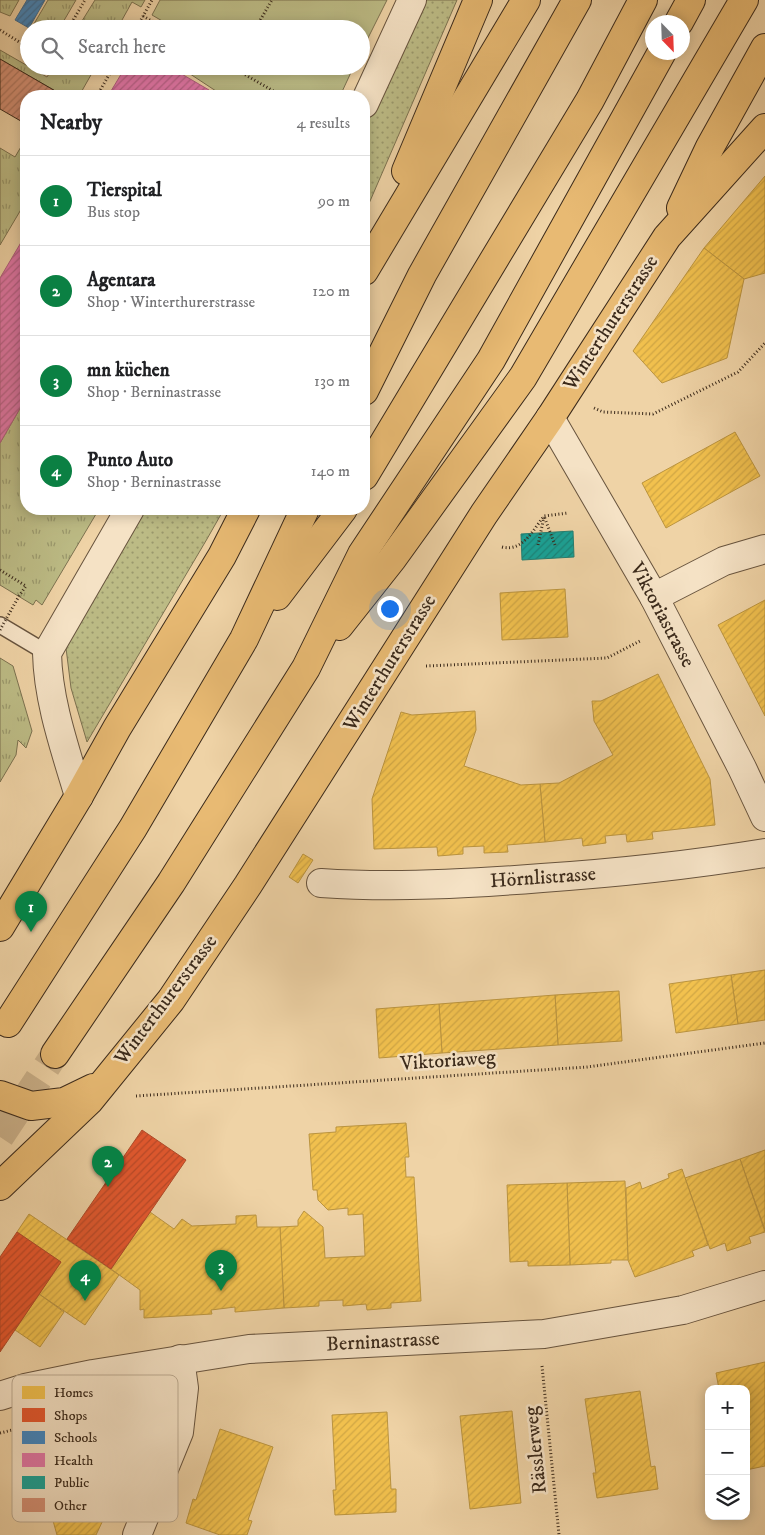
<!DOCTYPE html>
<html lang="en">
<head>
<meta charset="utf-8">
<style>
	body { margin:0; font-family:"IM FELL DW Pica",serif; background:#f2f2f2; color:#202124 }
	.controls { position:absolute; right:15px; bottom:15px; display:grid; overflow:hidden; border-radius:10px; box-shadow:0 2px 12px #0003 }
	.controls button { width:45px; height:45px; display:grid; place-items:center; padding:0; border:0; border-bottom:1px solid #e0e0e0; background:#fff; color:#202124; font:25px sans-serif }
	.compass { position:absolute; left:645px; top:15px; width:45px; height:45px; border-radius:50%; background:#fff; box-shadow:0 2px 12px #0003; rotate:157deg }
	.you { position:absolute; left:389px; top:608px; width:18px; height:18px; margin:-12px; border:4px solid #fff; border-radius:50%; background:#1a73e8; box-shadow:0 0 0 8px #1a73e833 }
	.badge { display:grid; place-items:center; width:32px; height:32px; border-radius:50%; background:#0b8043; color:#fff; font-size:16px; font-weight:700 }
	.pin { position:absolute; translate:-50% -41px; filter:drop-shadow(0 1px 2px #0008) }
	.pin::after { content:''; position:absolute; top:26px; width:18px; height:15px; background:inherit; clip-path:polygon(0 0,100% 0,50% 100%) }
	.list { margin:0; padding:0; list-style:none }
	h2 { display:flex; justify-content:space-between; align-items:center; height:65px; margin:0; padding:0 20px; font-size:21px }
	h2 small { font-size:16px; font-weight:400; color:#757577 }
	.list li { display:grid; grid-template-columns:32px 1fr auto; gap:15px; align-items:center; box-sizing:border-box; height:90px; padding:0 20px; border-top:1px solid #e0e0e0 }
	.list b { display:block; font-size:19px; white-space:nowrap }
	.list p { margin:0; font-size:16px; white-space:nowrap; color:#757577 }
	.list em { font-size:16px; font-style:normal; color:#757577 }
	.icon { flex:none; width:28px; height:28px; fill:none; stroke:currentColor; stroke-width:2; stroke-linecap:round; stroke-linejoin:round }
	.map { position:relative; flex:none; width:765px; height:1535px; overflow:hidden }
	.search { position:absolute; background:#fff; box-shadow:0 2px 12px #0003; left:20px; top:20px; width:350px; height:55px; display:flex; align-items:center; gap:12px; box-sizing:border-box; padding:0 18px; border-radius:28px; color:#757577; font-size:19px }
	.panel { position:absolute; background:#fff; box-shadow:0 2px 12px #0003; left:20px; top:90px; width:350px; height:425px; border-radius:20px }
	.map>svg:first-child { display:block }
	.grass { fill:url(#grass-tufts); stroke:#7c7250 }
	.park { fill:#bcbb85; stroke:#7c7250 }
	.garden { fill:url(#garden-dots); stroke:#7c7250 }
	.homes { fill:url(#homes-hatch); stroke:#bb943f }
	.shops { fill:url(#shops-hatch); stroke:#b14a28 }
	.schools { fill:url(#schools-hatch); stroke:#3e6c92 }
	.health { fill:url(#health-hatch); stroke:#b1607e }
	.public { fill:url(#public-hatch); stroke:#227f72 }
	.building { fill:url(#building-hatch); stroke:#3b2a1b }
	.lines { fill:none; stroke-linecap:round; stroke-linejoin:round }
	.motorway-tunnel { stroke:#cbb18a; stroke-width:28; stroke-dasharray:28 14; stroke-linecap:butt }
	.service-casing { stroke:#68543e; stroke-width:18 }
	.minor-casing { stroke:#68543e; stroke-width:30 }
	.primary-casing { stroke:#3b2a1b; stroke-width:30 }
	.motorway-casing { stroke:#3b2a1b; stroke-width:30 }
	.path { stroke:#3b2a1b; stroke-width:3; stroke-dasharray:1 2.5; stroke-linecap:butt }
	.service { stroke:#f5e2c5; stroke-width:15 }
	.minor { stroke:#f5e2c5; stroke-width:28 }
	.primary { stroke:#e8ba73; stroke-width:28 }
	.motorway { stroke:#e8ba73; stroke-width:28 }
	.path-bridge { stroke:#3b2a1b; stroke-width:3; stroke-dasharray:1 2.5; stroke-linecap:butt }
	.labels { text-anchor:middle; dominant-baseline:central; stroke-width:5; stroke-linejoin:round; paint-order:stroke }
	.street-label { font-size:20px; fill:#3b2a1b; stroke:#f5e2c5 }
	.key { fill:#f5e2c5; stroke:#bdab92; stroke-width:1 }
	.key-label { font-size:14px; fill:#3b2a1b }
</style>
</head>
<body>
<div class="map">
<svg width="765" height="1535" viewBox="0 0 765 1535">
	<defs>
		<pattern id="grass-tufts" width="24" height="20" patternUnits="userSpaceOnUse" patternTransform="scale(1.25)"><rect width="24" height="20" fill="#bcbb85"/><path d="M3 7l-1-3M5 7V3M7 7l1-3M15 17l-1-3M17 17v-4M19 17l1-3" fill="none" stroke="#9a986c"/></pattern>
		<pattern id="garden-dots" width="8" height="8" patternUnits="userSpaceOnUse" patternTransform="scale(1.25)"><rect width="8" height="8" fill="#bcbb85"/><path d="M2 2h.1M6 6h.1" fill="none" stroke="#9a986c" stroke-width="1.8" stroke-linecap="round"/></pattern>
		<pattern id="homes-hatch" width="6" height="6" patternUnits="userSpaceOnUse" patternTransform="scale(1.25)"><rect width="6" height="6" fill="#f2c14e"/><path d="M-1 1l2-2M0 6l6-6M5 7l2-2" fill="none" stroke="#d0a644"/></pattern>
		<pattern id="shops-hatch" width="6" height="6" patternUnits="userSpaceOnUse" patternTransform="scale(1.25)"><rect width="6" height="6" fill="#e4572e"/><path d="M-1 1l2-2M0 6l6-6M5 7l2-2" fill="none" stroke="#ba4826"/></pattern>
		<pattern id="schools-hatch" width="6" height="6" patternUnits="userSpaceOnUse" patternTransform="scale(1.25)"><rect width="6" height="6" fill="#3f88c5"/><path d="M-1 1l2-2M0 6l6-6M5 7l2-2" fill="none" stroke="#366f9f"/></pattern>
		<pattern id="health-hatch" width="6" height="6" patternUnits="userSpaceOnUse" patternTransform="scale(1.25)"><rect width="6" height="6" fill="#e377a8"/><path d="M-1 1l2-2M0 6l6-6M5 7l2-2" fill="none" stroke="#b96288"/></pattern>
		<pattern id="public-hatch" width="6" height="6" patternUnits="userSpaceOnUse" patternTransform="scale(1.25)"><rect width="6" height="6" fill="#17a398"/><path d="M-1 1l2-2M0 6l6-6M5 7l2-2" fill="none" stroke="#16857b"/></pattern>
		<pattern id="building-hatch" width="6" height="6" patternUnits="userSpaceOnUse" patternTransform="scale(1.25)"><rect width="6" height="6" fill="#d59075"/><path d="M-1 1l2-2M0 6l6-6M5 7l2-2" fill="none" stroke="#ae765f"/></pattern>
	</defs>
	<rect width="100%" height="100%" fill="#efd3a6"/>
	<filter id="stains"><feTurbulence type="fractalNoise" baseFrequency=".004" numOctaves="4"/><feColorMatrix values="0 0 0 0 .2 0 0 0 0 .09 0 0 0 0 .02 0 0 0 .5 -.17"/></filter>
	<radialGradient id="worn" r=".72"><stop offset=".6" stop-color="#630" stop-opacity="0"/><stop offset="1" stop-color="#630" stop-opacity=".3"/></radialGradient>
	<g class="grass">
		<path d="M0,0H19L10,16L0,12Z"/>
		<path d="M48,0H76L59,29H31Z"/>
		<path d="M95,0H145L141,7L132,2L117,29H77Z"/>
		<path d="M0,50L47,77L54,66H96L79,96H64L0,59Z"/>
		<path d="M25,140L26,141V201L0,245V148L15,157Z"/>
		<path d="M26,398V509H99L42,605L36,600L33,605L0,585V443Z"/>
		<path d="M0,658L13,666L32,731L26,748L18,740L16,755L0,782Z"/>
	</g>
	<g class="park">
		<path d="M160,0H387L361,52V29H176L152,15Z"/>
		<path d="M178,66H354L340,96H218L219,93Z"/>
	</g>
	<g class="garden">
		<path d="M426,0H457L364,215V126Z"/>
		<path d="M144,509H224L207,539L87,742L71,688L66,648L74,627Z"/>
	</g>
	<g class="homes">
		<path d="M765,176V273L744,279L704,248Z"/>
		<path d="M704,248L744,279L727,358L662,383L633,351Z"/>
		<path d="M735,432L760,476L666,528L642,483Z"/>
		<path d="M565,589L568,637L502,640L500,593Z"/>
		<path d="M765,600V716L718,625Z"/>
		<path d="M658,674L710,779L715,825L652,832L653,839L627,842L626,834L605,836L606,843L583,846L582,838L545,842L540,784L559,783L613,755L594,721L592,701H601Z"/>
		<path d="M475,711L476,730L464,766L521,785L540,784L545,842L507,845L508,852L484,853V846L463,847V854L438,856L437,847L374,849L372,799L401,712L412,715Z"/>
		<path d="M303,854L313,860L298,883L289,877Z"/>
		<path d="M765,970V1020L738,1024L731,975Z"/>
		<path d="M731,975L738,1024L676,1033L669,984Z"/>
		<path d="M619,991L622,1041L558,1045L555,995Z"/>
		<path d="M555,995L558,1045L442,1053L439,1004Z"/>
		<path d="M439,1004L442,1053L379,1058L376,1009Z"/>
		<path d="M406,1123L409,1157H405L406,1177H414L421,1301L391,1303V1308L367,1310L366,1304L343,1306V1300L319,1301V1306L284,1308L280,1227L298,1226V1220L304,1211L323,1227L325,1258L365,1256L363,1214L348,1215V1208L328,1210L318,1200L317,1190H313L309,1134L336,1132V1127Z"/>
		<path d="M765,1150V1230L740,1159Z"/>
		<path d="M740,1159L765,1232L749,1237L751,1243L727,1251L725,1243L710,1249L685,1178Z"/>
		<path d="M682,1169L708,1245L692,1251L694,1256L635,1277L628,1260L626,1188L640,1182L642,1189L669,1178L668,1174Z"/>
		<path d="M625,1181L628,1260H611V1263L570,1265L567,1183Z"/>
		<path d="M567,1183L570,1265L528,1266V1261L510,1262L507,1185Z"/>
		<path d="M150,1212L174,1229L182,1219L192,1226L236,1224V1216L256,1215L257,1227H280L284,1308L235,1312V1307L211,1310L212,1314L144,1318V1309L140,1310V1290L111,1269Z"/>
		<path d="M29,1214L119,1275L85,1325L39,1294L61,1262L17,1232Z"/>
		<path d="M39,1294L64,1312L40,1347L15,1330Z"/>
		<path d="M765,1362V1466L746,1470V1389H719L716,1373Z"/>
		<path d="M640,1391L651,1467L655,1466L658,1489L597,1498L593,1473H596L585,1399Z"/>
		<path d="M512,1411L521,1503L470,1509L460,1416Z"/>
		<path d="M387,1412L391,1489H396V1512L335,1515L333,1490H336L332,1415Z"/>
		<path d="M220,1429L273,1447L248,1520L252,1521L247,1535H220L186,1523L193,1499L196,1500Z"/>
		<path d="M82,1438L85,1447L102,1442L112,1482L97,1514L104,1518L96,1535H57L52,1517L44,1519L37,1495L31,1497L26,1480L32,1478L27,1461L65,1451L63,1443Z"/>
	</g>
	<g class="shops">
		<path d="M142,1130L186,1160L111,1269L67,1239Z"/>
		<path d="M17,1232L61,1262L0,1352V1257Z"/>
	</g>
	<path class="schools" d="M27,0H45L29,28L15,20Z"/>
	<g class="health">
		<path d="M126,66H168L209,90L205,96H108Z"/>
		<path d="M26,234V398L0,443V278Z"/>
	</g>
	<path class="public" d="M573,531L574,557L522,560L521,534Z"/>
	<path class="building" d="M0,59L64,96H26V124L0,109Z"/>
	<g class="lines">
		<path class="motorway-tunnel" d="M0,1137L55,1054"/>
		<g class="service-casing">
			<path id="service" d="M0,625L47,653"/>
		</g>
		<g class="minor-casing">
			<g id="minor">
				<path d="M364,104L412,0"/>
				<path d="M550,418L654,597L742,768L765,817"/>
				<path d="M654,597L724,561L765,549"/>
				<path d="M79,796C65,749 48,701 47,653L130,509"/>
				<path d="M321,883C394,888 468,884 542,878C616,873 691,865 765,853"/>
				<path d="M0,1396L25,1388L93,1374L249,1349L544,1334L683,1310L765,1285"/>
				<path d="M137,1535L179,1432L184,1388L180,1359"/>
			</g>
		</g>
		<g class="primary-casing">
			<g id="primary">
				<path d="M406,171L478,0"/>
				<path d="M681,208L710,147L765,48"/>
				<path d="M364,271L526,0"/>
				<path d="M0,927L79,796L117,728L222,556L246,509"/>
				<path d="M0,1095L31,1106L64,1102L93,1088"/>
				<path d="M0,1186L89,1101L171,1000L248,885L484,514L550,418L667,237L765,128"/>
			</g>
		</g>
		<g class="motorway-casing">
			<g id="motorway">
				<path d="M679,22L691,0"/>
				<path d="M364,391L422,275L577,0"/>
				<path d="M364,476L590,100L643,0"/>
				<path d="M277,596L343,509"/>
				<path d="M339,626L392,559L523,377L744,0"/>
				<path d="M8,1023L133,828L244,639L305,509"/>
				<path d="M55,1054L171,883L306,668L362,554L491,360L662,52"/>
			</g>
		</g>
		<g class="path">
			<path d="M143,16L166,29"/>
			<path d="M68,29L85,0"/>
			<path d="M136,29L152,0"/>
			<path d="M255,29L272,0"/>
			<path d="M0,30L29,48"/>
			<path d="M230,66L282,96"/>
			<path d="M97,96L114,66"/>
			<path d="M594,408L603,412L653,414L738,372L765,343"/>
			<path d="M538,545L544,517"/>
			<path d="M555,545L544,516L568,513"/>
			<path d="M502,547C523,552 533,530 544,516"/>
			<path d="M0,570L26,586L19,596"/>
			<path d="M426,666L607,658L640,641"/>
			<path d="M136,1096L587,1067L765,1043"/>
			<path d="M542,1366L559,1535"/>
			<path d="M0,1433L111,1406"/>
		</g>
		<use href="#service" class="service"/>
		<use href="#minor" class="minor"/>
		<use href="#primary" class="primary"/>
		<use href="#motorway" class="motorway"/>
		<path class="path-bridge" d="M0,630L19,596"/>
	</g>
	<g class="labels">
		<g class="street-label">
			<text transform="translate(611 323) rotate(-57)">Winterthurerstrasse</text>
			<text transform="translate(662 615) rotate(62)">Viktoriastrasse</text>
			<text transform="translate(390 663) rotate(-58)">Winterthurerstrasse</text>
			<text transform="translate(543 878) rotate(-4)">Hörnlistrasse</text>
			<text transform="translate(166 1000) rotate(-53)">Winterthurerstrasse</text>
			<text transform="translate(448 1061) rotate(-4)">Viktoriaweg</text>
			<text transform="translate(383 1342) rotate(-3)">Berninastrasse</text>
			<text transform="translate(536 1450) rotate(-96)">Rässlerweg</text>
		</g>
	</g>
	<rect x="12" y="1375" width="166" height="147" rx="8" class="key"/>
	<rect x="22" y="1386" width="23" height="13" fill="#f2c14e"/>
	<rect x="22" y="1408" width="23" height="14" fill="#e4572e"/>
	<rect x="22" y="1431" width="23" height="13" fill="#3f88c5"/>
	<rect x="22" y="1453" width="23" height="14" fill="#e377a8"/>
	<rect x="22" y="1476" width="23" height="13" fill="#17a398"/>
	<rect x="22" y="1498" width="23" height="14" fill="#d59075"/>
	<g class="key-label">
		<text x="54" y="1397">Homes</text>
		<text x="54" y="1420">Shops</text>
		<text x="54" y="1442">Schools</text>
		<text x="54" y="1465">Health</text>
		<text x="54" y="1487">Public</text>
		<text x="54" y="1510">Other</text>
	</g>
	<rect width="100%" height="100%" filter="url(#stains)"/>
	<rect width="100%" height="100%" fill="url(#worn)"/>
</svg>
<div class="controls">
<button>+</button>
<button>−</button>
<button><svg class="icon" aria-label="layers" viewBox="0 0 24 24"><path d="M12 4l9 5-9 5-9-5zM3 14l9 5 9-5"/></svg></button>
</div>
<svg class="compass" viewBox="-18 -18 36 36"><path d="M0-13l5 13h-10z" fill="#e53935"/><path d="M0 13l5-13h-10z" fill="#757577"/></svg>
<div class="you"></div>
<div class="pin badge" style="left:31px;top:932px">1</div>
<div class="pin badge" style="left:108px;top:1187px">2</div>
<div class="pin badge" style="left:221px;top:1291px">3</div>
<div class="pin badge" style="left:85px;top:1301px">4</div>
<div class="search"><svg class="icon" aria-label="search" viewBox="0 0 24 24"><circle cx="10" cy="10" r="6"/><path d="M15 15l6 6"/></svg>Search here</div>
<section class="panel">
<h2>Nearby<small>4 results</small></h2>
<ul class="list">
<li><span class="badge">1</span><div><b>Tierspital</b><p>Bus stop</p></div><em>90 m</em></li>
<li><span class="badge">2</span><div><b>Agentara</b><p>Shop · Winterthurerstrasse</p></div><em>120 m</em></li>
<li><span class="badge">3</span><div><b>mn küchen</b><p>Shop · Berninastrasse</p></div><em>130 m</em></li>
<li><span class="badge">4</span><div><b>Punto Auto</b><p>Shop · Berninastrasse</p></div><em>140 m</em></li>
</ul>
</section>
</div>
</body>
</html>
